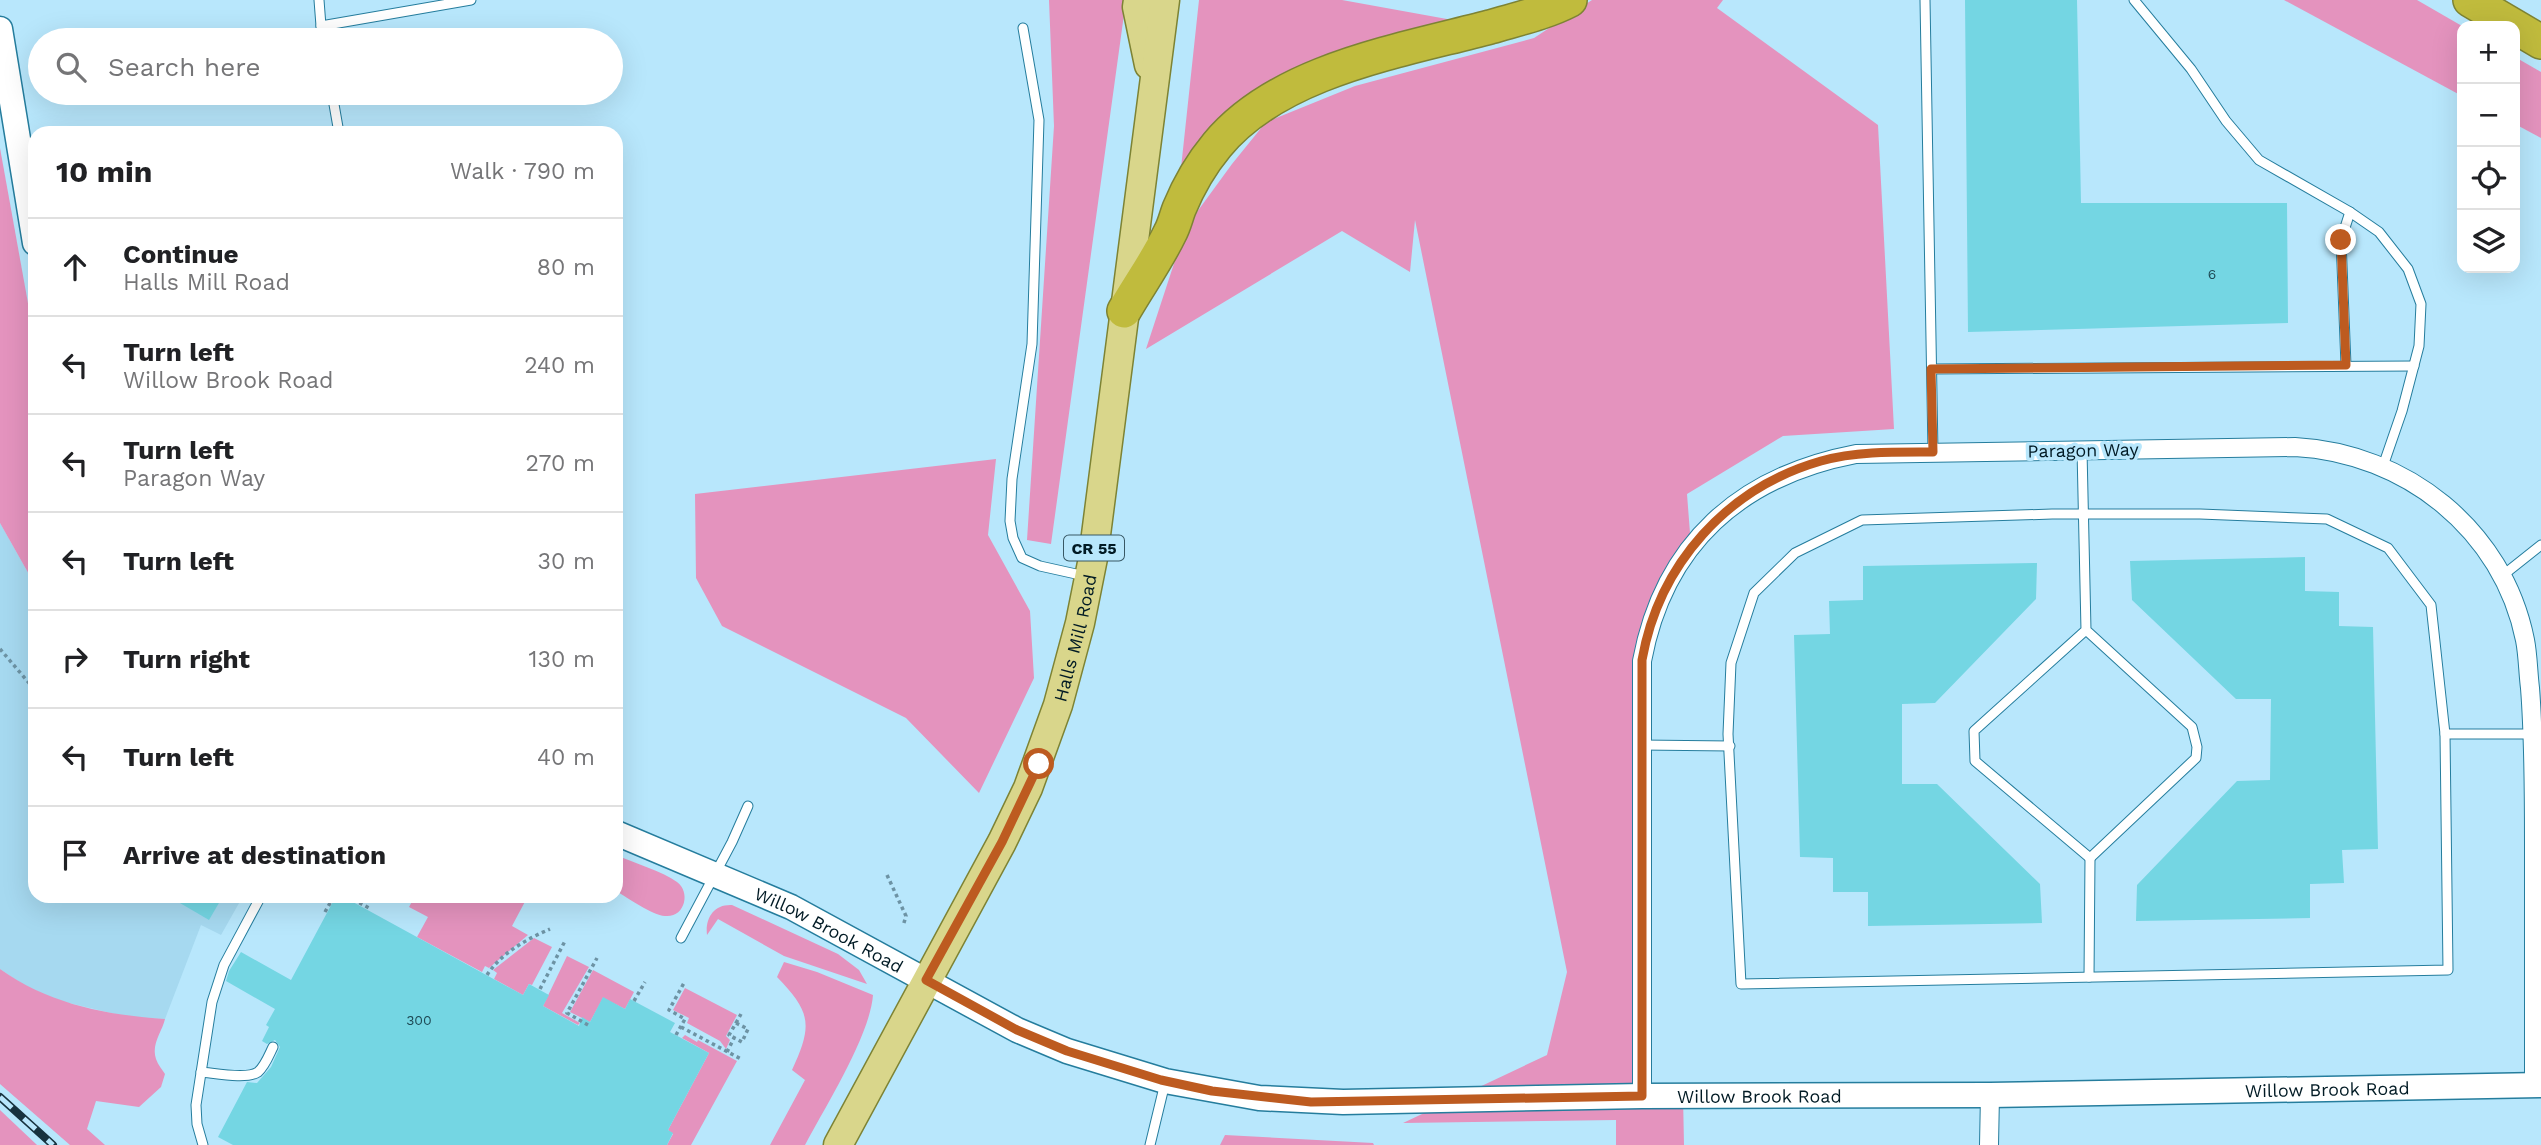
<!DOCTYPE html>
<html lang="en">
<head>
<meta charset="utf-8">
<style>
	body { margin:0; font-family:"Work Sans",sans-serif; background:#f6f6f6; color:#202124 }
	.controls { position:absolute; right:21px; top:21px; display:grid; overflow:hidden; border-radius:14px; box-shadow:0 7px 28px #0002 }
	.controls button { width:63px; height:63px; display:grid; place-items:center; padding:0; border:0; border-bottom:2px solid #e0e0e0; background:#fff; color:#202124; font:35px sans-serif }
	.stop { position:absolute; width:21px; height:21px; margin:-16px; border:5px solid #bd5b20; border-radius:50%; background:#fff }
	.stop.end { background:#bd5b20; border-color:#fff; box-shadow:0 2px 7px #0008 }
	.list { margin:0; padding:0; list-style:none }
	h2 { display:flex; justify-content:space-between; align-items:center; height:91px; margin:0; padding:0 28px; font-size:30px }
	h2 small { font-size:23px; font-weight:400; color:#757577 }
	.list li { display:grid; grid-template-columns:46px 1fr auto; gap:21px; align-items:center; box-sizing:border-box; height:98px; padding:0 28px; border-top:2px solid #e0e0e0 }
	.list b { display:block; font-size:26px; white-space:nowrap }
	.list p { margin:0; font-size:23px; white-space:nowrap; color:#757577 }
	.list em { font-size:23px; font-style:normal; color:#757577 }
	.icon { flex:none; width:38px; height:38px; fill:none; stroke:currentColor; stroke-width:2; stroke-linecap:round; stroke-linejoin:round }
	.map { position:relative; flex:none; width:2541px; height:1145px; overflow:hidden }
	.search { position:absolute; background:#fff; box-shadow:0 7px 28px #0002; left:28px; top:28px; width:595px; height:77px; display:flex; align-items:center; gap:18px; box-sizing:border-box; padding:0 24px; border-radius:38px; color:#757577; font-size:26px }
	.panel { position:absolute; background:#fff; box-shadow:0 7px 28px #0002; left:28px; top:126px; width:595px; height:777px; border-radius:21px }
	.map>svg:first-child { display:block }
	.built { fill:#a6d9f0 }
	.green { fill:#e493be }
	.building { fill:#74d6e3 }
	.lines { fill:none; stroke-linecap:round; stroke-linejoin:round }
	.lane-casing { stroke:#257d9d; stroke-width:11 }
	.street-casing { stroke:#257d9d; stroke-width:20 }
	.secondary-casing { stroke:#257d9d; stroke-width:27 }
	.primary-casing { stroke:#7d8334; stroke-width:31 }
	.highway-casing { stroke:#7d8334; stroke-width:36 }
	.path { stroke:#6d93a4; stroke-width:3.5; stroke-dasharray:3.5 3.5; stroke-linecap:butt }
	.lane { stroke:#fff; stroke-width:9 }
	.street { stroke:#fff; stroke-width:18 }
	.secondary { stroke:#fff; stroke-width:24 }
	.primary { stroke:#d9d68b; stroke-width:28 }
	.highway { stroke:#c0bb3d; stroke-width:33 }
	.rail-casing { stroke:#17333f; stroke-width:8 }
	.rail { stroke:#b8e7fc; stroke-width:5; stroke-dasharray:16; stroke-linecap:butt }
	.route { stroke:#bd5b20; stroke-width:9 }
	.labels { text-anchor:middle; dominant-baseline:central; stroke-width:7; stroke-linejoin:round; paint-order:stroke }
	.number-label { font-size:14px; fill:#1e4954 }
	.shield { fill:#b8e7fc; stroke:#385865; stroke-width:2 }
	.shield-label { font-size:16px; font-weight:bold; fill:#011a24 }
	.street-label { font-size:18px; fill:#011a24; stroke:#b8e7fc }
</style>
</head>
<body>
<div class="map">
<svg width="2541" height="1145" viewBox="0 0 2541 1145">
	<rect width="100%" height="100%" fill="#b8e7fc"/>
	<path class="built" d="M0,523L35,585V896H243L221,935L201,925L165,1019L128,1017L56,1000L22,984L0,969Z"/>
	<g class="green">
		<path d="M1049,0H1126L1051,544L1027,540L1054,126Z"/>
		<path d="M1199,0H1342L1469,23L1228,117L1181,168Z"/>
		<path d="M1592,0H1723L1717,8L1878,125L1894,429L1783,436L1687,494L1691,546L1639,660L1637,1095L1683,1096L1684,1145H1616V1120L1403,1123L1547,1055L1567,972L1415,220L1410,272L1342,231L1146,349L1186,227L1232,164L1266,122L1355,86L1534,38Z"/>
		<path d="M2284,0H2417L2462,26V96Z"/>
		<path d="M2515,57L2541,72V138L2515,124Z"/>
		<path d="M0,148L35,342V585L0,523Z"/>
		<path d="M996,459L988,535L1030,611L1034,678L979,793L906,718L722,626L696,578L695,494Z"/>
		<path d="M616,855C634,863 662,871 677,882C691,892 685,918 665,916C652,915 628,898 616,891Z"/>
		<path d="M415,896H528L512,926L528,935L489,968L485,966L482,972L417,937L428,917L409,907Z"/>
		<path d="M732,905L838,954L859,970L867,984L784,956L718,919L707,935C705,918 714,904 732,905Z"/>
		<path d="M534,938L552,947L532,985L529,984L523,995L494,979L497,973L493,970Z"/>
		<path d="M567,956L589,967L562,1013L580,1023L578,1025L543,1006Z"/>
		<path d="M784,962L817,972L873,995C870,1036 825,1107 805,1145H770L805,1080L792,1070C813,1025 811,1012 777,977Z"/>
		<path d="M0,969C49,1004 106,1015 165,1019C162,1032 151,1044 156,1059C158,1065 162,1069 165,1074L161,1087L139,1107L96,1101L87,1129L105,1145H70L0,1084Z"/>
		<path d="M593,970L634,992L625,1009L603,998L590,1022L570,1012Z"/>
		<path d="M685,988L737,1015L726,1036L730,1040L726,1049L720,1041L687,1023L689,1018L673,1010Z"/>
		<path d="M685,1035L697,1042L698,1040L737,1061L691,1145H667L673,1134L668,1130L709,1053L682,1038Z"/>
		<path d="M0,1110L37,1145H0Z"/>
		<path d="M1225,1135L1373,1143L1374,1145H1220Z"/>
	</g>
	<g class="building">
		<path d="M1965,0H2077L2081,203H2287L2288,323L1968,332Z"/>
		<path d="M2305,557V591L2339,592V626L2373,627L2378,849L2342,850L2344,883L2310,884V918L2136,921L2137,885L2237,781L2270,780L2271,699H2236L2132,600L2130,561Z"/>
		<path d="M2037,563L2036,599L1935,703L1902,704V784H1937L2040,884L2042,923L1868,926V892H1833V858L1800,857L1794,635L1830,634L1829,601L1863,600V566Z"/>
		<path d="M168,896H223L209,920Z"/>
		<path d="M336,896H342L523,995L529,984L549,995L543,1006L579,1026L582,1017L590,1022L603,997L625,1009L630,999L675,1023L670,1032L709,1053L668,1130L673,1133L667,1145H233L218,1137L247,1082L257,1083L271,1067L280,1047L275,1040L267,1044L262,1041L269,1027L266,1025L275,1009L226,981L229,971L241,952L291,980Z"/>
	</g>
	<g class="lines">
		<g class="lane-casing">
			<g id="lane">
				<path d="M319,0L321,26L471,0"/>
				<path d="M1925,0L1933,452"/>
				<path d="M2134,0L2191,69L2226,121L2259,160L2350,212L2379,232L2408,269L2421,304L2419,346L2402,411L2383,466"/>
				<path d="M321,26L323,40"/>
				<path d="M1023,28L1039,120L1032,344L1012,479L1010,521L1013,538L1022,558L1040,566L1085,576"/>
				<path d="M332,93L339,133"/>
				<path d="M2346,365L2341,240L2350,212"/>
				<path d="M1932,369L2414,366"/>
				<path d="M2082,450L2086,630L1974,731L1975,761L2090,858L2196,758L2197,747L2192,727L2086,630"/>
				<path d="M2052,514H2200L2327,519L2388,548L2431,605L2445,734L2448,970L1741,984L1728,734L1731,663L1754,593L1795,553L1862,520Z"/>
				<path d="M2502,576L2541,545"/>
				<path d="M2445,734H2534"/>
				<path d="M1641,745L1730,746"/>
				<path d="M681,938L732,842L748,806"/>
				<path d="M2089,977L2090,858"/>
				<path d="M201,1072C214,1073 247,1080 258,1072C265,1066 269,1055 273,1047"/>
				<path d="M203,1145L197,1124L196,1105L212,1002L224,965L261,896"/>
				<path d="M1150,1145L1165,1083"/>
			</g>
		</g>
		<g class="street-casing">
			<g id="street">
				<path d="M1642,1096V661C1664,543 1741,476 1856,454L2295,447C2406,453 2503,530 2525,640C2528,655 2528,672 2530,688C2534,739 2534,790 2534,841C2534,923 2534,1004 2534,1086"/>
				<path d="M1989,1145L1990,1095"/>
			</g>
		</g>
		<g class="secondary-casing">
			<g id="secondary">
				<path d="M0,29L35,243"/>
				<path id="s1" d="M616,833L791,907L1017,1030L1067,1051L1165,1081L1259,1098L1343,1102L1642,1096L1990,1095L2541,1085"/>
			</g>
		</g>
		<g class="primary-casing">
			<g id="primary">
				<path d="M1138,0L1137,7L1149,65"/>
				<path id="s2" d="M838,1145L1002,842L1028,788L1058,705L1080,623L1093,558L1165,0"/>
			</g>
		</g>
		<g class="highway-casing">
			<g id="highway">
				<path d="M2470,0L2541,42"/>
				<path d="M1124,311C1139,285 1157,260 1170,233C1174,226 1176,217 1179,209C1188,187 1202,163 1217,145C1279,70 1400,51 1490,27C1517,19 1545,13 1570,0"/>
			</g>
		</g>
		<g class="path">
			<path d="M0,649L35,690"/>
			<path d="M887,875L906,916L903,926"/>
			<path d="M347,896L369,908"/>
			<path d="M325,912L334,896"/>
			<path d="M487,975C501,953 527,939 550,929"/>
			<path d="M540,989L565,941"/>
			<path d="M634,1001L645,982"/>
			<path d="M736,1023L748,1029L742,1042L729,1035Z"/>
			<path d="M736,1023L741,1014"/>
			<path d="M588,1025L567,1013L597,958"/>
			<path d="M681,1027L741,1059"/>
			<path d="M676,1035L685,1019L669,1010L684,983"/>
			<path d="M727,1052L734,1038"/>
		</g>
		<use href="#lane" class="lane"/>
		<use href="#street" class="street"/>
		<use href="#secondary" class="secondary"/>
		<use href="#primary" class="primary"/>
		<use href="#highway" class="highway"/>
		<g class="rail-casing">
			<path id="rail" d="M0,1097L53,1145"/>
		</g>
		<use href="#rail" class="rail"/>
	</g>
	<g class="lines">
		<path class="route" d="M1039,764L1002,842L926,980L1017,1030L1067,1051L1161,1080L1212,1091L1311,1102L1642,1096V660C1659,564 1727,488 1821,461C1857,451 1896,452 1933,452L1931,369L2346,365L2341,240"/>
	</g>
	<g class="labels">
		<g class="number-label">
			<text x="2212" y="274">6</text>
			<text x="419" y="1020">300</text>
		</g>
		<rect class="shield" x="1064" y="535.5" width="60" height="25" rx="5"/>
		<g class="shield-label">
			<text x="1094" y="548">CR 55</text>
		</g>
		<g class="street-label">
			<text transform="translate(2083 450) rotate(-1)">Paragon Way</text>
			<text stroke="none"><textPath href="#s2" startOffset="562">Halls Mill Road</textPath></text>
			<text stroke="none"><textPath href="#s1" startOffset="234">Willow Brook Road</textPath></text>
			<text stroke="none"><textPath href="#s1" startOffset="1768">Willow Brook Road</textPath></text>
			<text stroke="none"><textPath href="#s1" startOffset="1200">Willow Brook Road</textPath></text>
		</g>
	</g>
</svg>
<div class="controls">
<button>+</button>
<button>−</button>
<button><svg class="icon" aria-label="locate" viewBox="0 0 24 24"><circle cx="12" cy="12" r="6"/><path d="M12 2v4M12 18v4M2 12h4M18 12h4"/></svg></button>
<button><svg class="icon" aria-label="layers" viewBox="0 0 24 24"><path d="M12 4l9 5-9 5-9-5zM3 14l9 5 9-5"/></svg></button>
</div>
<div class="stop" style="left:1039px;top:764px"></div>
<div class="stop end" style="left:2341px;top:240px"></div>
<div class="search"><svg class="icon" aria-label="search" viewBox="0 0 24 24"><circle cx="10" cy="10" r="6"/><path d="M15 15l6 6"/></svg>Search here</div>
<section class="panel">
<h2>10 min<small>Walk · 790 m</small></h2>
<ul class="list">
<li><svg class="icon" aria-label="ahead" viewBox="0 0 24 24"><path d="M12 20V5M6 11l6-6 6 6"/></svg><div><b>Continue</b><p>Halls Mill Road</p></div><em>80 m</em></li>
<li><svg class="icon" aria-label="left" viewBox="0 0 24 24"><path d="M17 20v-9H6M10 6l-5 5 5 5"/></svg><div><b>Turn left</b><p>Willow Brook Road</p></div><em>240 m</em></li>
<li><svg class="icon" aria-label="left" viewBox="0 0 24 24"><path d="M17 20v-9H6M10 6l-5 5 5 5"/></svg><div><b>Turn left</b><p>Paragon Way</p></div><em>270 m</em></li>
<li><svg class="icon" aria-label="left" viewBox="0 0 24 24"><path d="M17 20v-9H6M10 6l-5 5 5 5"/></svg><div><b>Turn left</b></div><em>30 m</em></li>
<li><svg class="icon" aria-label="right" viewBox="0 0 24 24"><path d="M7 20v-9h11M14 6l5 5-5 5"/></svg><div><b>Turn right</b></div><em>130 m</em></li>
<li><svg class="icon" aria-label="left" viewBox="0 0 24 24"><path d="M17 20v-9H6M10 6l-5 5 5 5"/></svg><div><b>Turn left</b></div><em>40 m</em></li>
<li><svg class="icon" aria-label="arrive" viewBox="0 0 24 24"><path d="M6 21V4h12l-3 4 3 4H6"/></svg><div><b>Arrive at destination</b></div></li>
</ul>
</section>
</div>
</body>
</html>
